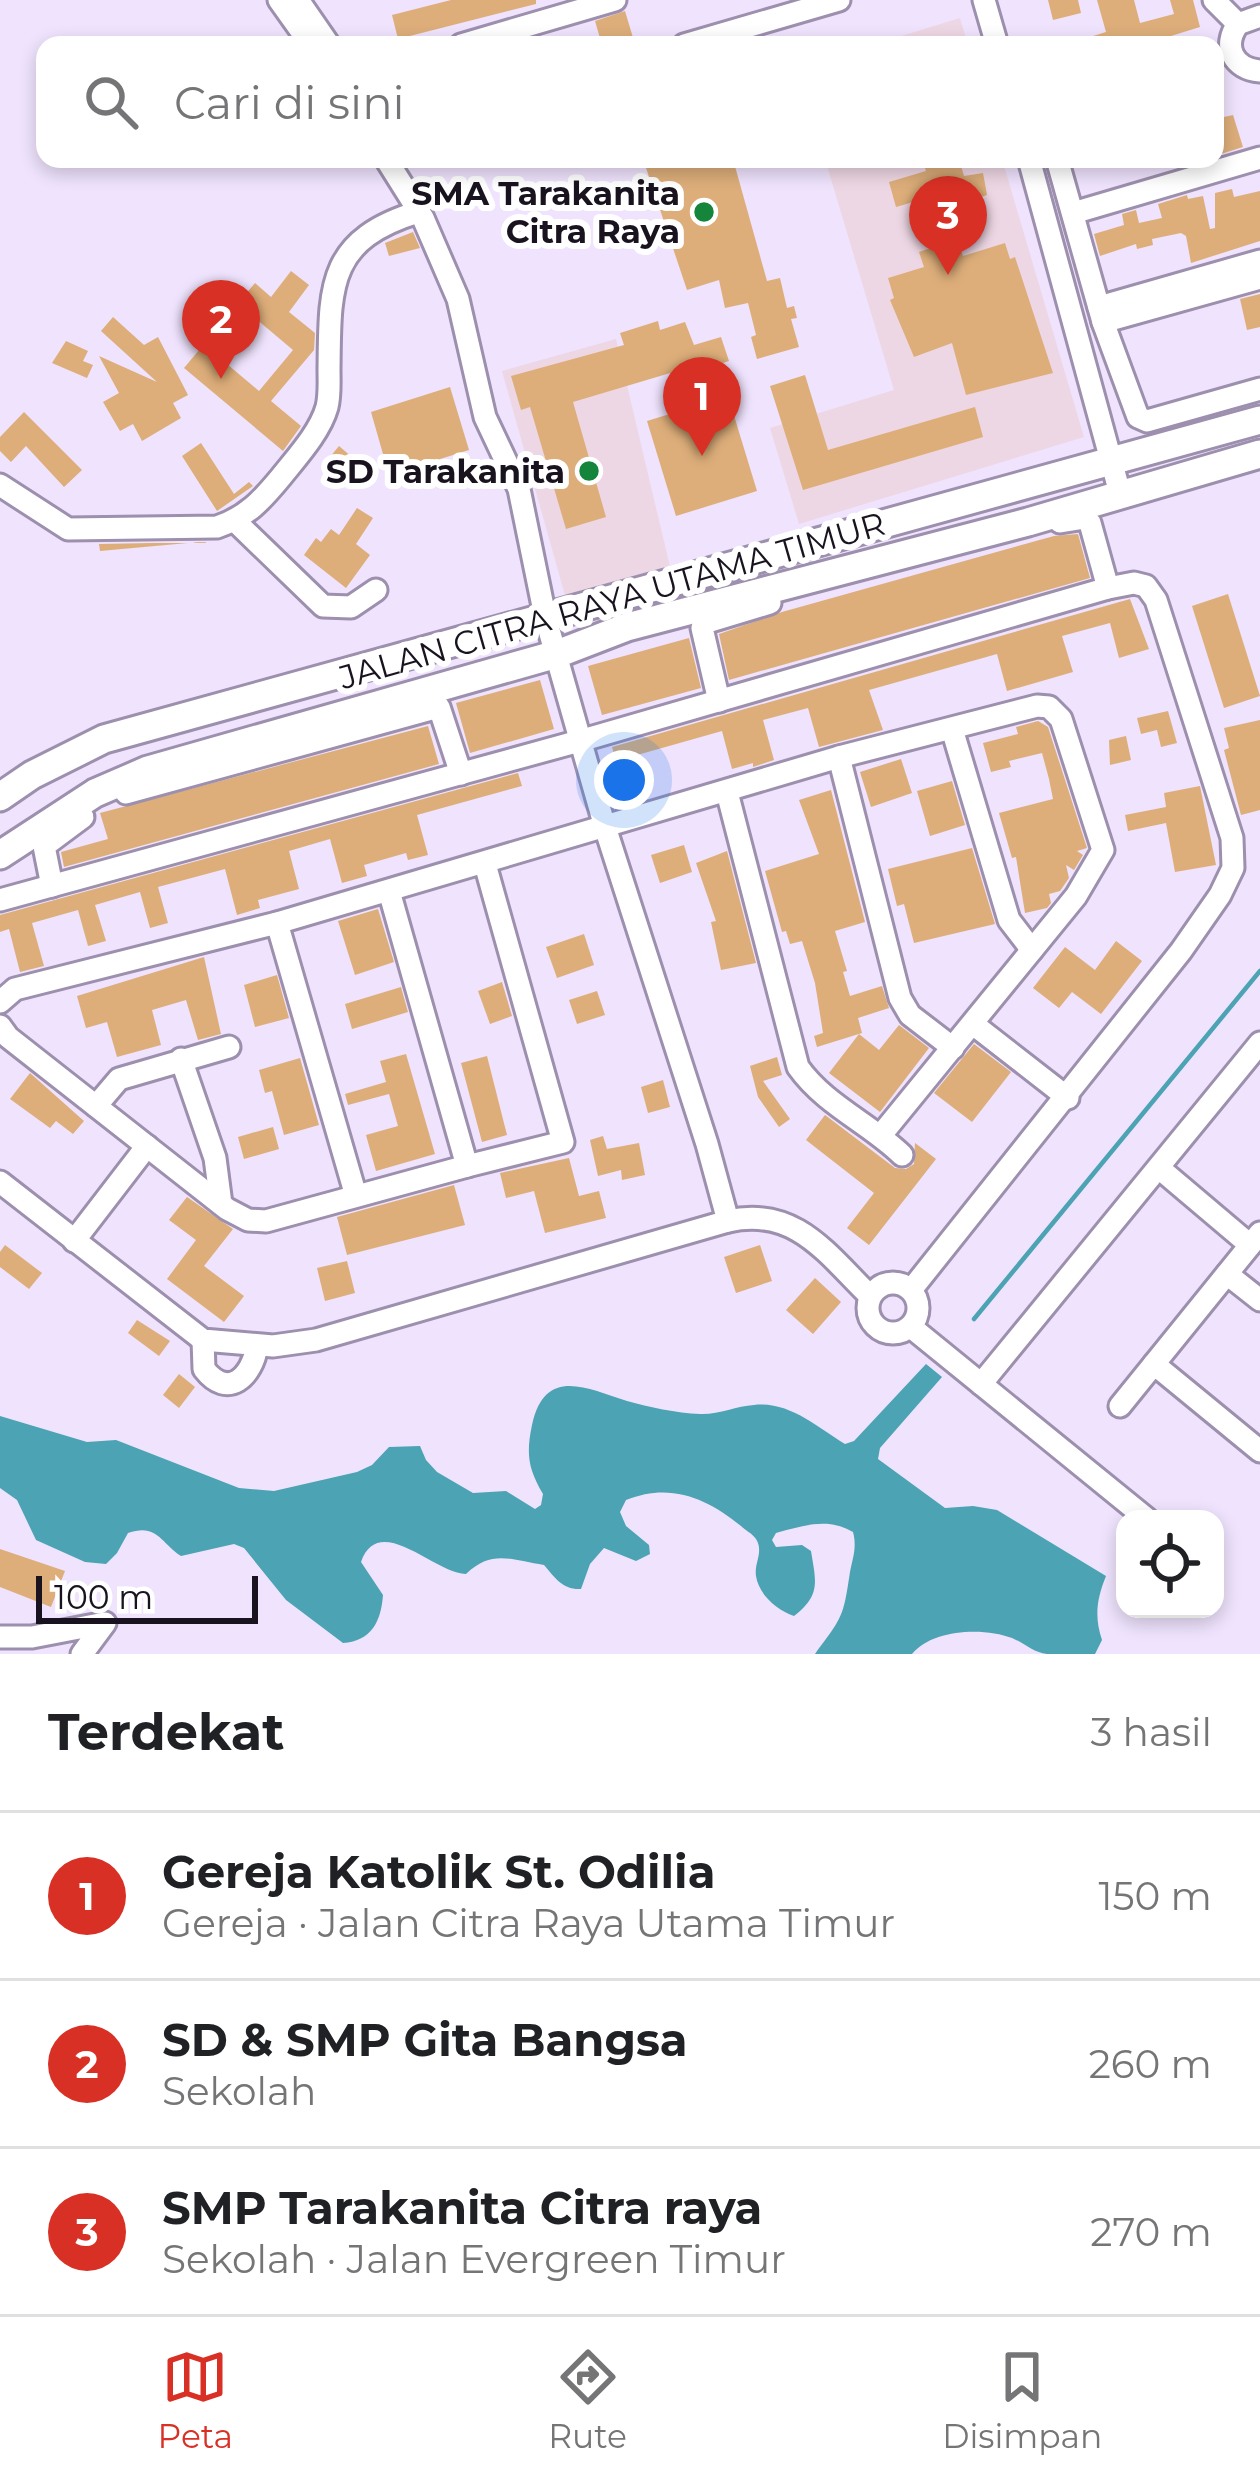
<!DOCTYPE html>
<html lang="id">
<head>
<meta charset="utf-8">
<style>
	body { margin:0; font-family:Montserrat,sans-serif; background:#f6f6f6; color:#202124 }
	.controls { position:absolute; right:36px; bottom:36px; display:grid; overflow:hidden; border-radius:24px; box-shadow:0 6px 18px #0003 }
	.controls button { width:108px; height:108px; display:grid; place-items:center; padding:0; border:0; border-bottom:3px solid #e0e0e0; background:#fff; color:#202124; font:60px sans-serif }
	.scale { position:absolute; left:36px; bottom:30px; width:222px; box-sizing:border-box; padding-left:12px; border:6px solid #19131f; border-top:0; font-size:33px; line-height:42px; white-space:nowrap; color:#19131f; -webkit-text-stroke:9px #fff; paint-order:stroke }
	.you { position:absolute; left:624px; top:780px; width:42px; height:42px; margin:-30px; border:9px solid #fff; border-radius:50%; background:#1a73e8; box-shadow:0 0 0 18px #1a73e833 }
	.badge { display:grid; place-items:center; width:78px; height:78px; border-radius:50%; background:#d93025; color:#fff; font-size:39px; font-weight:700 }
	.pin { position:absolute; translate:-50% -99px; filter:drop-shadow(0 3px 6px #0008) }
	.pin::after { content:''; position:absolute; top:63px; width:42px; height:36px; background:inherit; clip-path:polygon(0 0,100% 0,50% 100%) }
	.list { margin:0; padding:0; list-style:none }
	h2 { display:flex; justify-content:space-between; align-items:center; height:156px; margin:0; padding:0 48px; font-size:51px }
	h2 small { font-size:39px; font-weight:400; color:#757577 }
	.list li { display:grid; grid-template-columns:78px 1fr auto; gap:36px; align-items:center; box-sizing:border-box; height:168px; padding:0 48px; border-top:3px solid #e0e0e0 }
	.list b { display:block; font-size:45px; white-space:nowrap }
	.list p { margin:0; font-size:39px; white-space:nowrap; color:#757577 }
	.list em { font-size:39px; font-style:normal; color:#757577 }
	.icon { flex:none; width:66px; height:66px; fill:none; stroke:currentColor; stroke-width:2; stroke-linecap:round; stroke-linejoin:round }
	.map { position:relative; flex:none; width:1260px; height:1654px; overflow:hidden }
	.search { position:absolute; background:#fff; box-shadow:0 6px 18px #0003; left:36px; right:36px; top:36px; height:132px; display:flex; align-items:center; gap:30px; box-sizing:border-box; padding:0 42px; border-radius:24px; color:#757577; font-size:45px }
	.sheet { height:660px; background:#fff }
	nav { display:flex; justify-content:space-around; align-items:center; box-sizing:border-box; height:168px; border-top:3px solid #e0e0e0; background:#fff; font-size:33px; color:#757577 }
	nav a { display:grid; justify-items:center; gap:6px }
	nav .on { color:#d93025 }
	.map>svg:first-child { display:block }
	.education { fill:#eed7e4 }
	.water { fill:#4ba3b3 }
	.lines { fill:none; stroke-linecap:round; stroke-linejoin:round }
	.stream { stroke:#4ba3b3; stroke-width:4.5 }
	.building { fill:#ddae7a; fill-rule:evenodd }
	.minor-casing { stroke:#9d8fae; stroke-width:27 }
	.major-casing { stroke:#9d8fae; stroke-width:33 }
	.minor { stroke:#fff; stroke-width:21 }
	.major { stroke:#fff; stroke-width:27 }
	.poi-dot { fill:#16853c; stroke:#fff; stroke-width:4.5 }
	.labels { text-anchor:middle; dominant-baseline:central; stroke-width:12; stroke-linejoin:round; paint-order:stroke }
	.poi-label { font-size:33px; font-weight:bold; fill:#19131f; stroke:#fff; text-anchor:end }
	.street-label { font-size:33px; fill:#19131f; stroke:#fff }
</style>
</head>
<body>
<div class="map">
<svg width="1260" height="1654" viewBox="0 0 1260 1654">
	<rect width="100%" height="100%" fill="#efe3fd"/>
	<g class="education">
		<path d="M960,18L968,45H872Z"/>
		<path d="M825,159H1002L1084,437L799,524L770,428L894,390Z"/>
		<path d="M616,339L671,571L566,599L502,371Z"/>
	</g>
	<path class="water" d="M926,1364L942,1377L880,1448L878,1459L945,1508L973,1506L997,1510L1106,1576C1097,1598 1094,1617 1102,1640L1095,1654C1080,1654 1063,1654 1047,1654C1034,1653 1024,1643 1012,1638C984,1627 932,1629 912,1654H815C843,1616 843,1618 850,1572C853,1557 857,1547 853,1532C828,1517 802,1526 776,1533L772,1540L776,1547L802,1545L811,1551C816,1582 821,1595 794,1616C777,1610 759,1595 756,1576C754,1563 764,1552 756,1539C752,1533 746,1531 741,1526C707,1498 670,1482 626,1500L620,1512L626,1526L649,1545L650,1554L636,1561L604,1548L590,1564L581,1589C563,1590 555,1578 544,1565C511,1560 492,1549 466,1574C435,1574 379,1511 361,1562L383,1595C381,1621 372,1641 343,1643L286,1600L244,1548L234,1544L181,1556C160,1542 157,1523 128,1533L117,1553L106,1564L85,1562L36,1540L17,1500L0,1488V1416L87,1442L116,1440L239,1488L274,1491L357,1472L372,1465L389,1447L420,1446L426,1460L437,1472L473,1493L506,1491L535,1509L541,1505L543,1494C528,1468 526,1454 532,1425C545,1366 586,1388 627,1401C649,1407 676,1413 700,1414C718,1415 736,1406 754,1405C789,1401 817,1427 845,1444L854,1441Z"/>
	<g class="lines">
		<path class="stream" d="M974,1319L1260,971"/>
	</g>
	<g class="building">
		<path d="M451,0H536V4L398,39L392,15Z"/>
		<path d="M1048,0H1078L1081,13L1053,20Z"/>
		<path d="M1097,0H1134L1140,23L1174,14L1170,0H1193L1200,27L1142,45H1074V42L1106,32Z"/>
		<path d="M625,11L634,41L602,45L595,21Z"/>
		<path d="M1233,115L1243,147L1221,154L1218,141H1215V119Z"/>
		<path d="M643,159H733L767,281L780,278L787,308L794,306L797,318L791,319L799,347L757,359L751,337L756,335L748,303L725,308L719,280L687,290Z"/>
		<path d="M922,159H959L964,176L983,173L987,195L939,211L934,196L896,207L889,182L926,171Z"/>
		<path d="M1232,189L1234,197L1260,191V241L1191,263L1186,236L1181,233L1152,239L1153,245L1137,249L1136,244L1100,256L1094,234L1124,225L1122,214L1136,210L1139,223L1162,218L1158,204L1187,195L1188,199L1203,196L1210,229L1215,228V193Z"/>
		<path d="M413,232L420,248L389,256L385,243Z"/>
		<path d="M957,239L963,256L1005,243L1010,259L1015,257L1053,373L966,395L952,343L914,357L890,300L894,298L888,278L924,267L919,252Z"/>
		<path d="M291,271L309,285L289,312L315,333L314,350L271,401L301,426L283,451L184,368L255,283L271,297ZM255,318L293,350L259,391L221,359Z"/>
		<path d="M1260,294V327L1247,330L1240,299Z"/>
		<path d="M113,317L144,345L158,337L188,395L173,403L181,418L142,441L133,424L120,431L103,402L119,393L99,356L157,382L101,331Z"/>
		<path d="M658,321L660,330L685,322L694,345L721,337L729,361L689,374L687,368L573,402L606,517L566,529L530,407L521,410L511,376L624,345L620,333Z"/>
		<path d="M66,341L88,351L83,361L93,365L87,378L52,363Z"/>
		<path d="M805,375L828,450L975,407L983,437L803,490L770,386Z"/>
		<path d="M450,387L469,450L389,475L371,412Z"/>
		<path d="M728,396L757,491L676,516L647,421Z"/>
		<path d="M24,412L82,470L64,487L26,446L11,462L0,451V437Z"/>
		<path d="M201,443L234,494L249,482L253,486L217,511L182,456Z"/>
		<path d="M339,446L360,464L346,480L325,463Z"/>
		<path d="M357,508L373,518L356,544L370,555L346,588L304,555L316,538L321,542L331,529L339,535Z"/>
		<path d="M1078,534L1090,578L729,680L719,634L782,612L1054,536Z"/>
		<path d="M199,542L100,551L99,544L207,542Z"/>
		<path d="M1228,594L1260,696L1224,708L1192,606Z"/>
		<path d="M1130,599L1149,649L1119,658L1110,623L1062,636L1073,672L1007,691L997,654L869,690L883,730L819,747L808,708L763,720L774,760L753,767V763L732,769L722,731L616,761L612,747Z"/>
		<path d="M689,638L701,688L602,715L588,666Z"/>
		<path d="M540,680L554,729L470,753L456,703Z"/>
		<path d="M1168,711L1177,743L1161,747L1157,730L1141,734L1137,718Z"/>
		<path d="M1260,720V810L1241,815L1224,750L1229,748L1224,728Z"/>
		<path d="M1038,721L1048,727L1087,848L1077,851L1083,855L1074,870L1066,865L1069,878L1060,891L1049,894L1051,903L1047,908L1025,913L1016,857L1012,858L999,813L1053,799L1049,779L1042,753L1009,761L1011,767L991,772L983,743L1018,734L1016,727Z"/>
		<path d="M428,726L439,764L64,867L61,852L108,839L100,813Z"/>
		<path d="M1126,736L1131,760L1110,765L1109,740Z"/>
		<path d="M901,759L912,793L871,807L860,772Z"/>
		<path d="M518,773L522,786L417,815L428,855L408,860L406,853L364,865L367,876L342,883L330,839L289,851L299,889L258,900L260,908L237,915L225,869L158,887L168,923L150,928L140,892L95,905L106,941L88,946L78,910L32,923L44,966L20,972L9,929L0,932V915Z"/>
		<path d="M952,781L965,825L930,836L917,791Z"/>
		<path d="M1200,786L1216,865L1175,872L1166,823L1128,831L1125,815L1166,807L1164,793Z"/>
		<path d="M831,790L865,922L835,931L847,971L843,972L850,996L882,986L889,1008L858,1018L862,1033L817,1047L814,1036L823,1033L815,983L802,941L790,944L786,931L782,932L765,871L819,854L799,800Z"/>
		<path d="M684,845L692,872L660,883L651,855Z"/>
		<path d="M972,848L995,924L914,943L904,904L897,906L888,869Z"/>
		<path d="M727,851L756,963L721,970L711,922L716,921L696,863Z"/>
		<path d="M378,909L394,962L355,975L338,921Z"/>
		<path d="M584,934L594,965L557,978L546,947Z"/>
		<path d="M1116,941L1142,961L1101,1014L1072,992L1059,1008L1033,988L1065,947L1095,970Z"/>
		<path d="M204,957L221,1034L198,1040L186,1000L152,1010L161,1045L117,1057L107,1022L86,1028L77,996Z"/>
		<path d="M277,975L289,1018L255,1027L244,985Z"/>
		<path d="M502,982L512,1016L490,1024L478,991Z"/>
		<path d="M401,987L408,1012L352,1029L345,1004Z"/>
		<path d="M597,991L605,1015L577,1024L569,1000Z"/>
		<path d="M899,1025L929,1048L880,1112L829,1073L859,1034L879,1050Z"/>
		<path d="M974,1044L1011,1072L972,1122L934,1093Z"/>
		<path d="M406,1054L435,1154L376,1171L366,1135L398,1126L389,1094L348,1105L345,1094L386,1082L380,1061Z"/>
		<path d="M487,1056L507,1135L482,1142L461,1063Z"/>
		<path d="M777,1057L782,1075L763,1081L790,1119L779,1127L758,1097L750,1066Z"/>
		<path d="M300,1058L319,1125L284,1135L272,1091L265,1093L259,1070Z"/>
		<path d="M30,1073L84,1121L73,1134L56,1121L50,1128L10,1099Z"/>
		<path d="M663,1080L670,1107L648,1113L641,1087Z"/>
		<path d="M825,1115L895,1168L906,1169L914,1164L915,1143L936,1159L869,1245L847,1228L874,1193L806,1140Z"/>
		<path d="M273,1127L279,1149L244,1159L238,1137Z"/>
		<path d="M603,1136L607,1149L639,1143L645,1175L622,1180L621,1170L598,1176L590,1140Z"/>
		<path d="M569,1158L579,1196L599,1191L606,1218L545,1233L534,1191L506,1198L500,1173Z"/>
		<path d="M454,1185L465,1225L347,1255L337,1217Z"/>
		<path d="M187,1197L233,1229L204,1266L244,1296L224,1322L167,1279L196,1240L169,1220Z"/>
		<path d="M5,1245L42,1273L29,1289L0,1267V1252Z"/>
		<path d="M760,1245L772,1281L736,1293L724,1257Z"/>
		<path d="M347,1261L355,1293L325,1301L317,1268Z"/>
		<path d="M815,1278L841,1302L813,1334L786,1310Z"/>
		<path d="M137,1320L170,1341L159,1356L128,1333Z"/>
		<path d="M179,1374L195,1387L179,1408L163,1395Z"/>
		<path d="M0,1549L65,1571L51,1607L0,1587Z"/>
	</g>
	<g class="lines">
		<g class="minor-casing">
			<g id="minor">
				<path d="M279,0L311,45"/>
				<path d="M298,0L329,45"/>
				<path d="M984,0L997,45"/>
				<path d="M1214,0L1238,24"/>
				<path d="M1260,16L1238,24C1222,46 1233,69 1260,71"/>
				<path d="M461,45L615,0"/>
				<path d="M684,45L839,0"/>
				<path d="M1029,159L1121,497"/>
				<path d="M1057,159L1103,322L1138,417L1147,421L1260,389"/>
				<path d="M1073,213L1260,158"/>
				<path d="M1099,307L1260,261"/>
				<path d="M1103,322L1260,278"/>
				<path d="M0,485L68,529L217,527C247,517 262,500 281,477C297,457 320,432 327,407C330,395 329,383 329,370C330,286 327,240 418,212"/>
				<path d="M235,521L323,606L351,607L376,590"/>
				<path d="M1060,522L1085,518L1090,523L1108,588"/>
				<path d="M719,701L702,628L704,623L770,603"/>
				<path d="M952,729L1009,920L1032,950"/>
				<path d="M839,757L900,998L910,1015L953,1048"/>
				<path d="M727,792L798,1067C825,1105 869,1123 902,1155"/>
				<path d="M126,793L439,707L461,774"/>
				<path d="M52,886L44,846L83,817"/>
				<path d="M0,900L583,740L1108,588L1134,583L1146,586L1156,600L1232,838L1233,868L1220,895L1181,951L911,1290"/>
				<path d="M277,923L356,1196"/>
				<path d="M0,1002L15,989L277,923L839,757L1037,706L1049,707L1061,719L1103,850L1076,896L881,1135"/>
				<path d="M973,1024L1068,1098"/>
				<path d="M0,1026L8,1037L227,1209L248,1220L266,1221L467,1166L389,891"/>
				<path d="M181,1059L215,1158L221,1204"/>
				<path d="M96,1106L119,1079L229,1047"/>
				<path d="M467,1166L563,1142L485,864"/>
				<path d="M1159,1168L1250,1245"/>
				<path d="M0,1182L203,1340L273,1346L316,1340L728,1221L707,1144L605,827L545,616L519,489L485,417L458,299L423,218L386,159"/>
				<path d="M728,1221C795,1206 826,1253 870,1296"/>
				<path d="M74,1241L147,1146"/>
				<path d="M1227,1274L1260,1300"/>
				<circle cx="893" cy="1308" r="25"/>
				<path d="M911,1327L1147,1519"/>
				<path d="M203,1340L204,1369C228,1400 252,1377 257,1346"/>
				<path d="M1154,1364L1260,1451"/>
				<path d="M981,1384L1260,1043"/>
				<path d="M1120,1406L1260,1233"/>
				<path d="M0,1637H32L105,1623L82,1654"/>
			</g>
		</g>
		<g class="major-casing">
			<g id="major">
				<path d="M0,797L32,775L104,739L1260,420"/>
				<path d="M0,855L95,793L148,770L557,654L627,627L1028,522L1260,454"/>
			</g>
		</g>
		<use href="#minor" class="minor"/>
		<use href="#major" class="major"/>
	</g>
	<g class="poi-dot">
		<circle cx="704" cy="212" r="12"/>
		<circle cx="589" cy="471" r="12"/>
	</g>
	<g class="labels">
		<g class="poi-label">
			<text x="680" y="193">SMA Tarakanita<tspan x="680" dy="38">Citra Raya</tspan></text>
			<text x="565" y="471">SD Tarakanita</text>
		</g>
		<g class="street-label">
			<text transform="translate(612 600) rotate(-16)">JALAN CITRA RAYA UTAMA TIMUR</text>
		</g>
	</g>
</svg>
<div class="controls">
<button><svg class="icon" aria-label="locate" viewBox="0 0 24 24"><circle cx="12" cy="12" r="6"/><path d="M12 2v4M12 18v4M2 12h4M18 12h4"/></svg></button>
</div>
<div class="scale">100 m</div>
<div class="you"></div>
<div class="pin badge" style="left:702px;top:456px">1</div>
<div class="pin badge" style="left:221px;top:379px">2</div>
<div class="pin badge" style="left:948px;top:275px">3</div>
<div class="search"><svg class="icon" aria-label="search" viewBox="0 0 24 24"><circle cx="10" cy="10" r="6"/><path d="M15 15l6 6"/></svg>Cari di sini</div>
</div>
<section class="sheet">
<h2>Terdekat<small>3 hasil</small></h2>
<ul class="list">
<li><span class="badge">1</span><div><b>Gereja Katolik St. Odilia</b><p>Gereja · Jalan Citra Raya Utama Timur</p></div><em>150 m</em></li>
<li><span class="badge">2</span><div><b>SD &amp; SMP Gita Bangsa</b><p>Sekolah</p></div><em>260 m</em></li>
<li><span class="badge">3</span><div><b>SMP Tarakanita Citra raya</b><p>Sekolah · Jalan Evergreen Timur</p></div><em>270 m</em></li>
</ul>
</section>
<nav>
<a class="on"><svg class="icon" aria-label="map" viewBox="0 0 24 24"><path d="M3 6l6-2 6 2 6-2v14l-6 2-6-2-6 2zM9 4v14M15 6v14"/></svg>Peta</a>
<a><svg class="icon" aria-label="directions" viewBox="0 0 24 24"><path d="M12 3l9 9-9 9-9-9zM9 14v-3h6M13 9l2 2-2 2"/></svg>Rute</a>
<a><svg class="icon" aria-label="saved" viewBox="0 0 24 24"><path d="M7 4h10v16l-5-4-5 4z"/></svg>Disimpan</a>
</nav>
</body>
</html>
